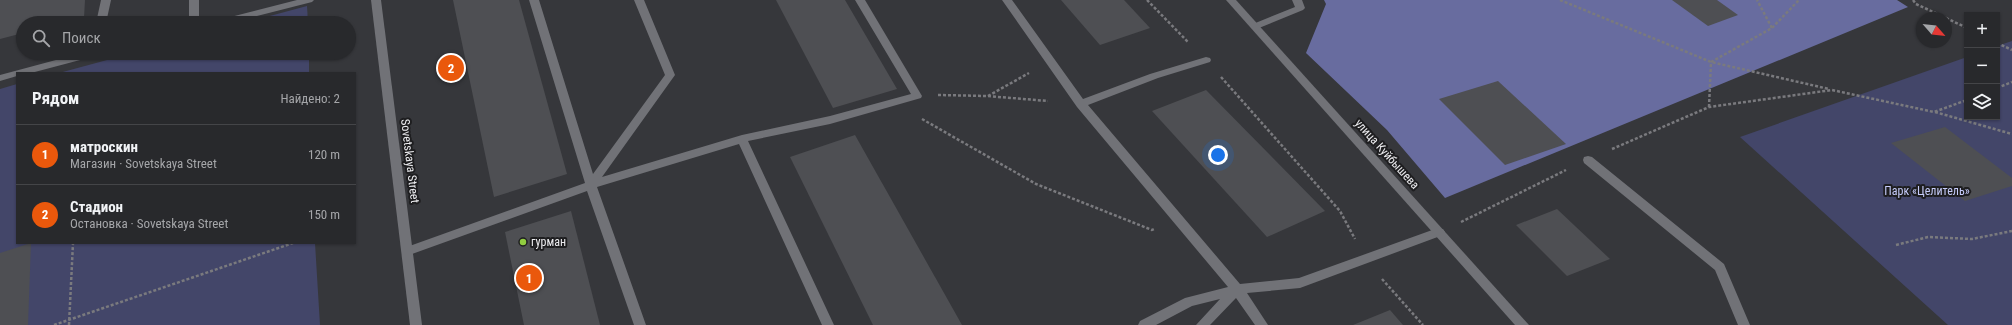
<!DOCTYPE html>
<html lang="ru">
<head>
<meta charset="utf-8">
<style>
	body { margin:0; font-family:"Roboto Condensed",sans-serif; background:#343538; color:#f1f3f6 }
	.controls { position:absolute; right:12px; top:12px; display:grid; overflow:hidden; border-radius:0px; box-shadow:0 1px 3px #0004 }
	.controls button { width:36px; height:36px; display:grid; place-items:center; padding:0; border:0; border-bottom:1px solid #444548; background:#28292c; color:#f1f3f6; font:20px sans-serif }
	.compass { position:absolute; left:1916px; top:12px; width:36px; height:36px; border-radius:50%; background:#28292c; box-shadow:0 1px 3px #0004; rotate:118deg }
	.you { position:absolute; left:1218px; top:155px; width:14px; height:14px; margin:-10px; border:3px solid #fff; border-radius:50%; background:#1a73e8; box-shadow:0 0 0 6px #1a73e833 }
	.badge { display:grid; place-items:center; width:26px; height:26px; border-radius:50%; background:#ea580c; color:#fff; font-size:13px; font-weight:700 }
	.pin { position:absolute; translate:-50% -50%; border:2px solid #fff; box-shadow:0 1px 4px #0006 }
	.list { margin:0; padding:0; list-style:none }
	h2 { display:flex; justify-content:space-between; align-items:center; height:52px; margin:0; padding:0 16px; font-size:17px }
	h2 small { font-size:13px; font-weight:400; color:#a5a6a9 }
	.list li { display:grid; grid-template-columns:26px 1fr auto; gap:12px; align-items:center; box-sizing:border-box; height:60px; padding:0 16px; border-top:1px solid #444548 }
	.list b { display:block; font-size:15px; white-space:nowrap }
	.list p { margin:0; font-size:13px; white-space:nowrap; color:#a5a6a9 }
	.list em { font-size:13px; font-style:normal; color:#a5a6a9 }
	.icon { flex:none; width:22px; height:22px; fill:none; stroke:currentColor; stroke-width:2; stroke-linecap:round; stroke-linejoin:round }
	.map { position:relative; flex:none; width:2012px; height:325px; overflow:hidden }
	.search { position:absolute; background:#28292c; box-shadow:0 1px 3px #0004; left:16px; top:16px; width:340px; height:44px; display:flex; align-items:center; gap:10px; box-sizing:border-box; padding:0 14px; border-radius:22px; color:#a5a6a9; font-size:15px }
	.panel { position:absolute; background:#28292c; box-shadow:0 1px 3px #0004; left:16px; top:72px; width:340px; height:172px; border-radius:0px }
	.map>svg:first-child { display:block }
	.green { fill:#434669 }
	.forest { fill:#686c9f }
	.building { fill:#4e4f53 }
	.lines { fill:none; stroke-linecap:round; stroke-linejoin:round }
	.path { stroke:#7a7a7e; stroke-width:2.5; stroke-dasharray:3 2; stroke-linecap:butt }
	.service { fill:#717277; fill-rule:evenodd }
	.minor { fill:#717277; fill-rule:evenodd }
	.secondary { fill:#717277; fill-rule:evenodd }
	.poi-dot { fill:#91cd40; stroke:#1e1e20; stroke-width:1.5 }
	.labels { text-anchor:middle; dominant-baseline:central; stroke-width:4; stroke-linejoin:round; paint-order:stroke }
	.street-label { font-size:12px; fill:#ececef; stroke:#1e1e20 }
	.park-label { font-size:12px; fill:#c6ccfa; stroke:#1e1e20 }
	.poi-label { font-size:12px; fill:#ececef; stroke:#1e1e20; text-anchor:start }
</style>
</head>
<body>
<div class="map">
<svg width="2012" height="325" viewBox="0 0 2012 325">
	<rect width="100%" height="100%" fill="#36373b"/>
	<g class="green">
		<path d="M307,6L308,23H244Z"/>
		<path d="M2012,41V325H1948L1740,137L1967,57V117H1997V46Z"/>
		<path d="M133,53H309V73H59Z"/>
		<path d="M17,84V243H315L320,325H0V89Z"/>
	</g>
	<path class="forest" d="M1324,0H1897L1908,7L1445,198L1387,130L1306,53L1326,4Z"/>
	<g class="building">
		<path d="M0,0H85L84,18L64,23H23V33L0,39Z"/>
		<path d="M453,0H519L567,174L494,197Z"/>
		<path d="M776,0H845L897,89L833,108Z"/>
		<path d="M1061,0H1124L1150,28L1100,45Z"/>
		<path d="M1672,0H1717L1738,15L1708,26Z"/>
		<path d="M1498,81L1566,144L1505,165L1439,99Z"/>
		<path d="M1206,90L1325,211L1267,237L1152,111Z"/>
		<path d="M1945,127L2012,178V186L1965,201L1891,143Z"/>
		<path d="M855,135L962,325H873L790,157Z"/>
		<path d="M1557,209L1610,259L1567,276L1516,225Z"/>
		<path d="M571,211L600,325H524L505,232Z"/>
		<path d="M31,243L28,325H0V253Z"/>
		<path d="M1390,310L1403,325H1353Z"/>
	</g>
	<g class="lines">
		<g class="path">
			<path d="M1147,0L1188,42"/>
			<path d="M1560,0L1711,62L1829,89"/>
			<path d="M1913,0L1916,4L1946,18"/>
			<path d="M1946,18L1967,28"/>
			<path d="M1772,28L1799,0"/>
			<path d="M1997,43L2012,50"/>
			<path d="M1221,77L1340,211L1355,239"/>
			<path d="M1997,88L2012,82"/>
			<path d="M938,95L987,96L1048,101"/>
			<path d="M988,96L1029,73"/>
			<path d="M1709,107L1711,62L1772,28L1757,0"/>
			<path d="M1935,112L2012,134"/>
			<path d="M922,119L1036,184L1152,230L1154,229"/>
			<path d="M1612,149L1709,107L1832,90L1934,112L1967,100"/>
			<path d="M1461,222L1566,170"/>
			<path d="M1896,245L1928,237L1972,239L2012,231"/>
			<path d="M1382,279L1423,325"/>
			<path d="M54,325L293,243"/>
			<path d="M69,325L73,243"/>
		</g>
		<g class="service">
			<path d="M101,0H111L106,23H96Z"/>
			<rect x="189" y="0" width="10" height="23"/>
			<path d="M529,0H539L593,174L665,75L634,0H644L675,75L602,177L742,135L830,116L911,94L855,0H865L922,96L921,98L830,124L748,141L834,325H822L739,144L597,187L646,325H634L587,191L412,254H404L402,251L404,248L585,183Z"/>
			<path d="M1002,0H1012L1083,99L1150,74L1206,57L1210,58L1211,60L1210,62L1158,78L1088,105L1240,284L1299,278L1435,229H1443L1445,232L1443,235L1300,288L1247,293L1268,325H1255L1236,298L1210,325H1196L1220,299L1192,306L1156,325H1138L1140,321L1185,298L1228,287L1077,107Z"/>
			<path d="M1292,0H1302L1305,8L1303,10L1259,28H1253L1251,26L1253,24L1295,7Z"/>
			<path d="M1588,156L1592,157L1724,264L1750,325H1738L1715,270L1584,163L1583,160L1584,157Z"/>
		</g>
		<g class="minor">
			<path d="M297,0H314L312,2L230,23H213L215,21Z"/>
			<path d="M82,53H100L99,55L31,73H17V76L0,81V75Z"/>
		</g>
		<g class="secondary">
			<path d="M371,0H381L422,325H410Z"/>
			<path d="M1226,0H1236L1529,325H1515Z"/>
		</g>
	</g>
	<circle class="poi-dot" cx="523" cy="242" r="4"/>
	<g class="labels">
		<g class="street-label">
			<text transform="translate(1387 154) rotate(48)">улица Куйбышева</text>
			<text transform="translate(410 161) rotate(83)">Sovetskaya Street</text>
		</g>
		<g class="park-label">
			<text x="1927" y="191">Парк «Целитель»</text>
		</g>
		<g class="poi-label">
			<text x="531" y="242">гурман</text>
		</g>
	</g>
</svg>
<div class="controls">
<button>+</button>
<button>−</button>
<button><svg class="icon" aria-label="layers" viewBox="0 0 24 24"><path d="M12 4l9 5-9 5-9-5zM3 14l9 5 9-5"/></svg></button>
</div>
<svg class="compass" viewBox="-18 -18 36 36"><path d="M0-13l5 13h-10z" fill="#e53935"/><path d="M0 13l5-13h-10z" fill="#a5a6a9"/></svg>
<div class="you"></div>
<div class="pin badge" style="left:529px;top:278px">1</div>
<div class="pin badge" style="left:451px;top:68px">2</div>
<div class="search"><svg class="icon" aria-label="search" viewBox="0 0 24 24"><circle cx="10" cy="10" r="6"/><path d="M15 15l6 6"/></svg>Поиск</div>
<section class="panel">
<h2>Рядом<small>Найдено: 2</small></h2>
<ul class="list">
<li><span class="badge">1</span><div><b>матроскин</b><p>Магазин · Sovetskaya Street</p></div><em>120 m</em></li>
<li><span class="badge">2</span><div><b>Стадион</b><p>Остановка · Sovetskaya Street</p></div><em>150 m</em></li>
</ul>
</section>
</div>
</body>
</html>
